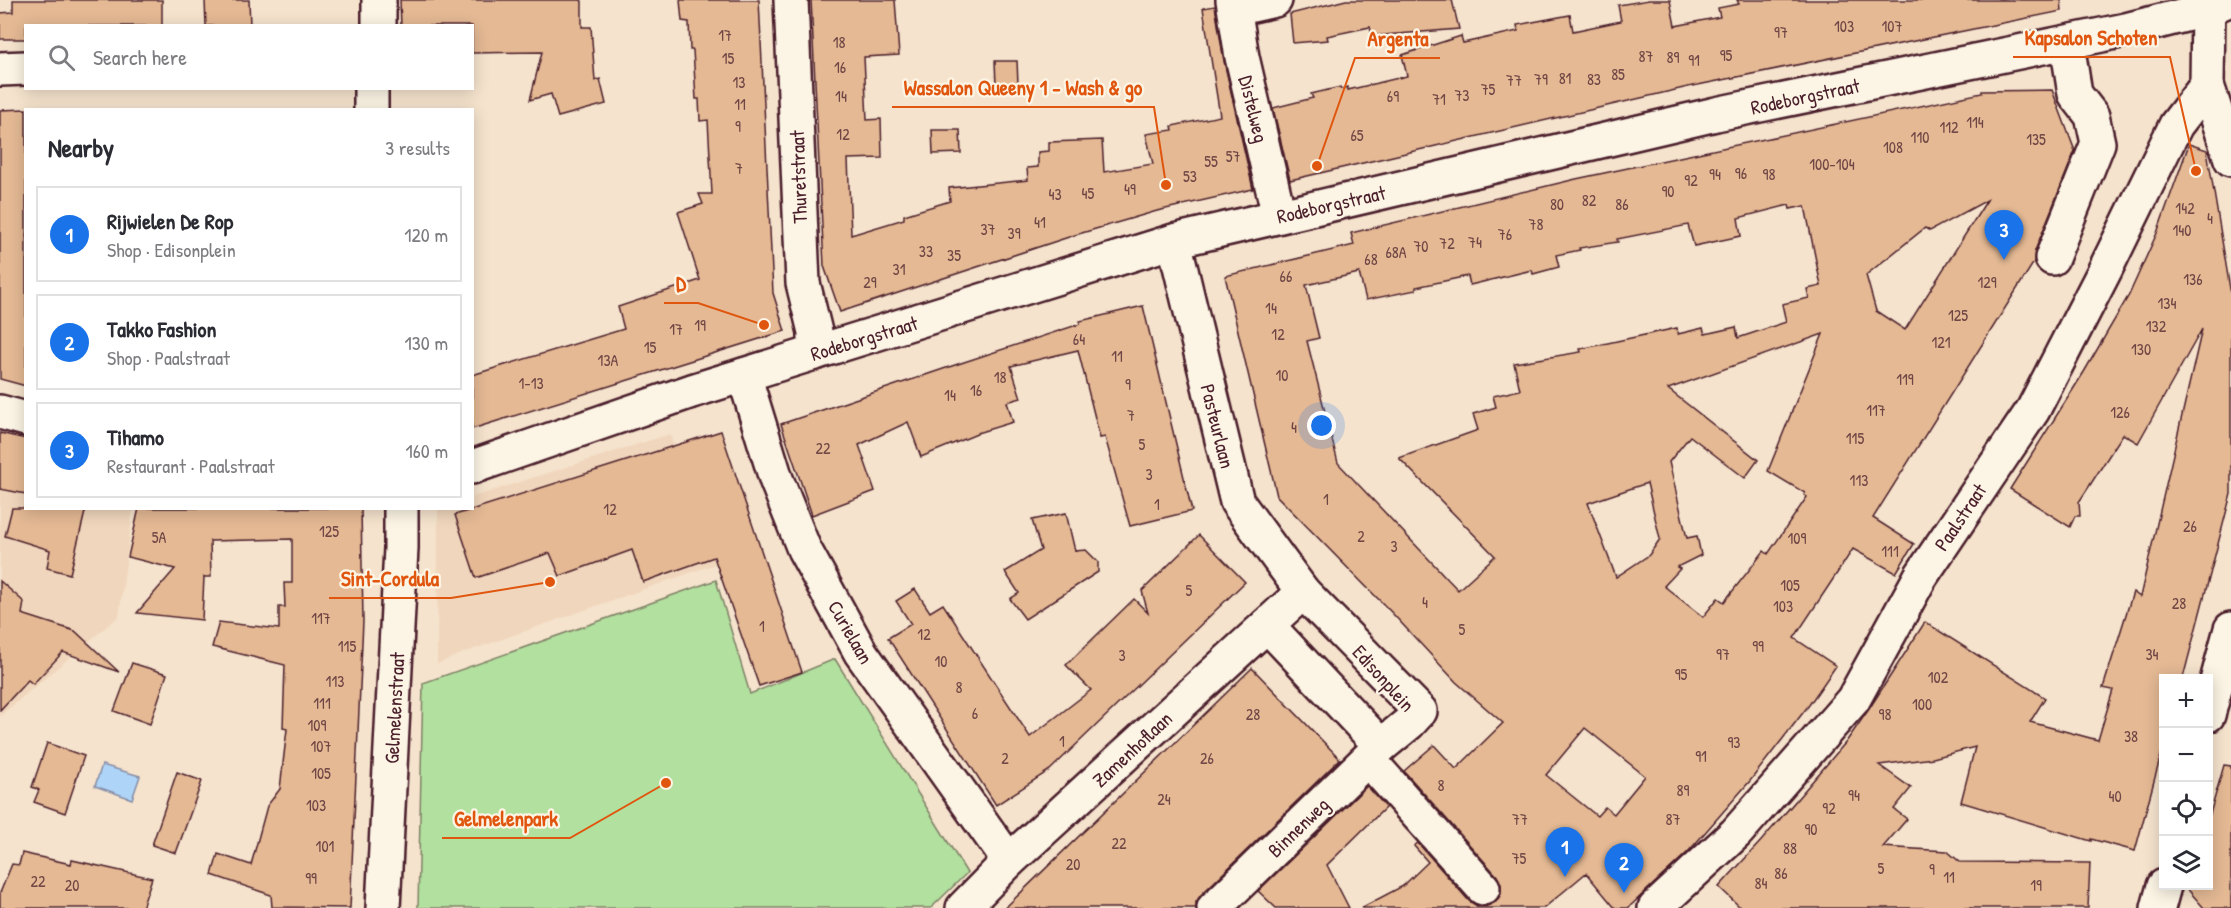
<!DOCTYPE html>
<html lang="en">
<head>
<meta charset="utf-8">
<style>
	body { margin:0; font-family:"Patrick Hand",sans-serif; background:#f2f2f3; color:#2b2b33 }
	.controls { position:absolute; right:18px; bottom:18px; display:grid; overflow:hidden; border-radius:0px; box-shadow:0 3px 15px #0003 }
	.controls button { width:54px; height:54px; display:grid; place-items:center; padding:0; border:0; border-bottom:2px solid #e1e1e2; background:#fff; color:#2b2b33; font:30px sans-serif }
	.you { position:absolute; left:1322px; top:426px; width:21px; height:21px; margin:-15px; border:4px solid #fff; border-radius:50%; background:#1a73e8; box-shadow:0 0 0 9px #1a73e833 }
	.badge { display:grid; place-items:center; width:39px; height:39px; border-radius:50%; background:#1a73e8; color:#fff; font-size:20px; font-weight:700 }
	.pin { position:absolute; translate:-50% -50px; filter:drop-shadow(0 2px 3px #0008) }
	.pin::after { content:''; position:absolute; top:32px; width:21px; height:18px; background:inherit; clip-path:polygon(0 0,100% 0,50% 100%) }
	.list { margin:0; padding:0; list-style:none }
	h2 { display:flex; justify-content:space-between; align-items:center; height:78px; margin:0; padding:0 24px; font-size:26px }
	h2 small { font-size:20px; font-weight:400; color:#7c7c81 }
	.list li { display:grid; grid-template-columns:39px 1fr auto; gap:18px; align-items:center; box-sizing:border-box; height:96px; margin:0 12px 12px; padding:0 12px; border:2px solid #e1e1e2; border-radius:0px }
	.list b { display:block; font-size:22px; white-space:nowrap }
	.list p { margin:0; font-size:20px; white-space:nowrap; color:#7c7c81 }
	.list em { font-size:20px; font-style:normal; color:#7c7c81 }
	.icon { flex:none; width:33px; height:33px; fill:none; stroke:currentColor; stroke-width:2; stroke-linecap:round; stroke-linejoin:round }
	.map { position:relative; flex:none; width:2231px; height:908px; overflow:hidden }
	.search { position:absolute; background:#fff; box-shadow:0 3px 15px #0003; left:24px; top:24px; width:450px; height:66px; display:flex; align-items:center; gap:15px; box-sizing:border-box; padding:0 21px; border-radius:0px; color:#7c7c81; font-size:22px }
	.panel { position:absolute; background:#fff; box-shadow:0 3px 15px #0003; left:24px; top:108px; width:450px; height:402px; border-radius:0px }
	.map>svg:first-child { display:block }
	.built { fill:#f0d6bc }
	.green { fill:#b2e09f; stroke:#7e8065; stroke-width:1.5 }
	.water { fill:#aed5f8; stroke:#868ca6; stroke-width:1.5 }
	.building { fill:#e4b994; stroke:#4a1f2b; stroke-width:1.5; fill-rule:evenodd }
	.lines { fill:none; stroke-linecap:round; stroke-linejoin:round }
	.minor-casing { stroke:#4a1f2b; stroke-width:38 }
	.minor { stroke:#fcf5e5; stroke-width:33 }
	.labels { text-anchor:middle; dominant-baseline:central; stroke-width:4.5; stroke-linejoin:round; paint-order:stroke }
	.number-label { font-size:16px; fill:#704645 }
	.street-label { font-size:20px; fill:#4a1f2b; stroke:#fcf5e5 }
	.leader { fill:none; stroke:#e0560e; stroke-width:2 }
	.callout-dot { fill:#e0560e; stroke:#fcf5e5; stroke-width:2 }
	.callout-label { font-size:21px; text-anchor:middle; font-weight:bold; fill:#e0560e; stroke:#fcf5e5; stroke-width:4.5; stroke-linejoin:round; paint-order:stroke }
</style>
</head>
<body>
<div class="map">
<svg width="2231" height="908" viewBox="0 0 2231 908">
	<rect width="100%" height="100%" fill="#f5e3cd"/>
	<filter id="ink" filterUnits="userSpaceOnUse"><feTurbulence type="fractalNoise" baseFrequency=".0167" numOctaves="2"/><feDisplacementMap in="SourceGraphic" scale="12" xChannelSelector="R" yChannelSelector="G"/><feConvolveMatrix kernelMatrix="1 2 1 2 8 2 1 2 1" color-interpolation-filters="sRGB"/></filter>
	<g filter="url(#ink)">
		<g class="built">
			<path d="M721,431L761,548L463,653L437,664L438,509L472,508L473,497L670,434L674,447Z"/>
			<path d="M0,433L25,439L26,508L133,509L119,616L0,716Z"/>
		</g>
		<path class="green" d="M716,580L750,694L835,659L967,873L931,908H418L423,683Z"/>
		<path class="water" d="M102,765L140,776L132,799L95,786Z"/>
		<g class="building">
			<path d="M13,0H162V26H26V39H0V13L13,12Z"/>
			<path d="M205,0H249L250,26H206Z"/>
			<path d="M400,0H580L582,1V27H591L595,81L600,79L606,104L558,117L551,94L530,100L542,52L472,53V26H401Z"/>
			<path d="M680,0H759L773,293L785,331L472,429V375L624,329L618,307L700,280L678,212L703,204L699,194H712L708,120L700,121L699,99H696L693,50H690L689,22L682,21Z"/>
			<path d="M811,0H895L899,55L864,57L867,120L881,119L882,158L848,159L851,235L904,219V215L950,201L949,188L1028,180L1027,168L1038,167V152L1049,151V142L1102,140L1104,172L1153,164L1146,134L1173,130L1172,126L1220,116L1203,8L1215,6L1224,61L1253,189L1157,211L1075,235L840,312L824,266Z"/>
			<path d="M1346,0H1452L1459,29L1372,36L1370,27L1327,36L1328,40L1293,43L1290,14Z"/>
			<path d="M1649,0H1670L1675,26L1720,17L1718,8L1739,4L1737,0H2061L2062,11L1688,87L1290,180L1273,108L1313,98L1311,94L1340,87L1341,89L1348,87V90L1407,76L1402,55L1461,36L1463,43L1518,31L1517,25L1570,15L1573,31L1621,21L1618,5Z"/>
			<path d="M995,61H1017L1018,84L996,85Z"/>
			<path d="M2052,90L2075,151L2035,251L2034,262L1873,518L1914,544L1896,573L1853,549L1794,638L1836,666L1809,705L1750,781L1688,852L1628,908H1615L1586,873L1544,908H1361L1403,886L1428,862L1414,846L1418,843L1469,901L1477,906H1486L1496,902L1501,894V885L1497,876L1404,771L1434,745L1456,769L1503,723L1456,682L1392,613L1277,496L1225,276L1354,245L1351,233L1576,179L1982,93V91ZM1987,200L1905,330L1876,311L1866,275L1925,228L1930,231ZM1789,205L1790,209L1805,206L1821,286L1807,289L1809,298L1782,304L1786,322L1738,338L1736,327L1705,334L1703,328L1678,334L1677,328L1580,349L1581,352L1514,363L1520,390L1493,396L1496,407L1473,414L1478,430L1399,458L1495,556L1458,590L1338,463L1307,341L1319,338L1306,285L1359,273L1366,300L1416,290V287L1468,276L1470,285L1532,270L1533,274L1559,267L1556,255L1580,250L1579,248L1618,242L1617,239L1688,225L1694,246L1741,236L1738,218ZM1823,334L1768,471L1805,493L1804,495L1807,497L1768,554L1764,551L1724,602L1718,598L1703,617L1664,586L1680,569L1677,567L1701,555L1697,536L1687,538L1669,462L1690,436L1745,478L1758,460L1668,389ZM1647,483L1660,539L1649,555L1616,577L1588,503ZM1585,728L1645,776L1614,814L1605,807L1597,816L1546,775Z"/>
			<path d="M26,109V386L0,379V110Z"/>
			<path d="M932,130H960L961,153L933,154Z"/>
			<path d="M2189,144L2207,150L2231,295V494L2183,678H2163V748L2135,851L2091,839V841L1961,802L1975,747L1933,758L1879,765L1911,788L1894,809L1907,819L1883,847L1947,851L1960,862L2090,863L2088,908H1741L1719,887L1762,840L1846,742L1869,709L1925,622L2045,698L2030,722L2098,740L2113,690L2103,688L2133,592L2140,597L2202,329L2138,443L2123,434L2079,502L2080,516H2075L2070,527L2010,489L2084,372L2129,295L2157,233Z"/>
			<path d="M1143,306L1192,511L1130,526L1105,437L1100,438L1078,350L1011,366L1021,398L1007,402L1013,422L977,433V434L921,457L908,422L859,445L875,491L812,515L781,424L955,365L1080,324V321Z"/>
			<path d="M721,431L802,672L759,686L714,557L643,582L632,550L560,576L550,553L476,578L455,515Z"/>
			<path d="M0,433L26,439V494L0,489Z"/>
			<path d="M12,508H86L70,574L47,568L50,550L5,536Z"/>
			<path d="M139,508H361L363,621L350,908L272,907L271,895L212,875L218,854L251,865L267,806L280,789L287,729L283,728L285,665L212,647L219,622L279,629V607H285L284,583H292V539L210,541L211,577H204L202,620L137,613L175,569L128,557Z"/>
			<path d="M1066,513L1075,551L1086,550L1098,562V572L1025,619L1010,599L1019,593L1005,572L1041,550L1032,520Z"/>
			<path d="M1199,535L1245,582L1050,770L996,805L888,638L911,624L896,601L915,589L930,612L943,604L1030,737L1091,690L1066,665L1134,599L1148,613L1142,591Z"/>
			<path d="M0,581L24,602L22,614L75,631L119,672L63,652L33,684L28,680L0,710Z"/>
			<path d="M132,663L167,674L150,724L114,711Z"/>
			<path d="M1252,668L1340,759L1201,895L1196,902V908H1005Z"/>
			<path d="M47,743L84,756L65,813L34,802L39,790L32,787Z"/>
			<path d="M2224,765L2231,766V908H2204L2184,885H2208V821Z"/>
			<path d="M177,772L202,781L176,853L152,845Z"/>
			<path d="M1367,786L1386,807L1327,865L1349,908H1276L1258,891Z"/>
			<path d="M22,853L71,864L72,860L152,878L142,908H0V893L12,864L19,865Z"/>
		</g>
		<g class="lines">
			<g class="minor-casing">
				<g id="minor">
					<path d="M379,0V26"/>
					<path d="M791,0L803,283L815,332V353"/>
					<path d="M1233,0L1242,57L1279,216"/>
					<path d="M2211,0L2208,9L2207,85L2231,159"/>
					<path d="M1235,9L1275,0"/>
					<path d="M0,69L26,68"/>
					<path d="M371,88V110"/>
					<path d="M1174,241L1237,502L1303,592L1420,711L1409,723L1381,746L1214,908"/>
					<path d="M2052,258L2098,143L2092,116L2075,94L2067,43"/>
					<path d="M744,375L776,479L804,549L861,653L1009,861"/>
					<path d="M0,412L26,419"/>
					<path d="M472,467L692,391L1174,241L1716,114L2126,30L2208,9L2228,0"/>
					<path d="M1267,625L1381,746"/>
					<path d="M2208,715L2231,629"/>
					<path d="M1368,759L1483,888"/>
					<path d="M383,908L401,548V508"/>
					<path d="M963,908L1009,861L1303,592"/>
					<path d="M1655,908L1736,833L1853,700L1921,576L2033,410L2105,270L2176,125L2207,85"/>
					<path d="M2158,908L2164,886"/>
				</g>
			</g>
			<use href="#minor" class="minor"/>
		</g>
	</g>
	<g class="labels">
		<g class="number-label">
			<text x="1844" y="26">103</text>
			<text x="1892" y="26">107</text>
			<text x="1781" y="32">97</text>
			<text x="725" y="35">17</text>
			<text x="839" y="42">18</text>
			<text x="1726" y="55">95</text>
			<text x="1646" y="56">87</text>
			<text x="1673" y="57">89</text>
			<text x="728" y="58">15</text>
			<text x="1694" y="60">91</text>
			<text x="840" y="67">16</text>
			<text x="1618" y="74">85</text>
			<text x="1565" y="78">81</text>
			<text x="1541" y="79">79</text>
			<text x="1594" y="79">83</text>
			<text x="1514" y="80">77</text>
			<text x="739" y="82">13</text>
			<text x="1488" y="89">75</text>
			<text x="1462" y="95">73</text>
			<text x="841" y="96">14</text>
			<text x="1393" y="96">69</text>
			<text x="1439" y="99">71</text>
			<text x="740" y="104">11</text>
			<text x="1975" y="122">114</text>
			<text x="738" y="126">9</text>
			<text x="1949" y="127">112</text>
			<text x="843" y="134">12</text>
			<text x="1357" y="135">65</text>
			<text x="1920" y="137">110</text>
			<text x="2036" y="139">135</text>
			<text x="1893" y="147">108</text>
			<text x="1233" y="156">57</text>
			<text x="1211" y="161">55</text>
			<text x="1832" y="164">100-104</text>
			<text x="739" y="168">7</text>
			<text x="1741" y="173">96</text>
			<text x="1715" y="174">94</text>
			<text x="1769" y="174">98</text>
			<text x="1190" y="176">53</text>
			<text x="1691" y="180">92</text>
			<text x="1130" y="189">49</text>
			<text x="1668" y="191">90</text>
			<text x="1088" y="193">45</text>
			<text x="1055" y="194">43</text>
			<text x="1589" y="200">82</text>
			<text x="1557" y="204">80</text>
			<text x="1622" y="204">86</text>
			<text x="2185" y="208">142</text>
			<text x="2210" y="218">4</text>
			<text x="1040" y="222">41</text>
			<text x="1536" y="224">78</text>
			<text x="988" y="229">37</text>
			<text x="2182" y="230">140</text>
			<text x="1014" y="233">39</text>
			<text x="1505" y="234">76</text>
			<text x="1475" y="242">74</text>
			<text x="1447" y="243">72</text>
			<text x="1421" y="246">70</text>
			<text x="926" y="251">33</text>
			<text x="1396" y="252">68A</text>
			<text x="954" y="255">35</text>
			<text x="1371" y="259">68</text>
			<text x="899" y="269">31</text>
			<text x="1286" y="276">66</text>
			<text x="2193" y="279">136</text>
			<text x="870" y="282">29</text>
			<text x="1987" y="282">129</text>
			<text x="2167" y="303">134</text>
			<text x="1271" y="308">14</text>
			<text x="1958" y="315">125</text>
			<text x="700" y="325">19</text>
			<text x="2156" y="326">132</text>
			<text x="676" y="329">17</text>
			<text x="1278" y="334">12</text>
			<text x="1079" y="339">64</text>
			<text x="1941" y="342">121</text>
			<text x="650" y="347">15</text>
			<text x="2141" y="349">130</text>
			<text x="1117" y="356">11</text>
			<text x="608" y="360">13A</text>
			<text x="1282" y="375">10</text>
			<text x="1000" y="377">18</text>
			<text x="1905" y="379">119</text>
			<text x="531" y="383">1-13</text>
			<text x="1128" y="384">9</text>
			<text x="976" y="390">16</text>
			<text x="950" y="395">14</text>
			<text x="1876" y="410">117</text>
			<text x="2120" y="412">126</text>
			<text x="1131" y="415">7</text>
			<text x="1294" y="427">4</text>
			<text x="1855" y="438">115</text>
			<text x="1142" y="444">5</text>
			<text x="823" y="448">22</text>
			<text x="1149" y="474">3</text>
			<text x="1859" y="480">113</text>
			<text x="1326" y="499">1</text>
			<text x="1157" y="504">1</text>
			<text x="610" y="509">12</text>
			<text x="2190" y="526">26</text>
			<text x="329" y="531">125</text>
			<text x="1361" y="536">2</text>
			<text x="159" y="537">5A</text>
			<text x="1797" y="538">109</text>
			<text x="1394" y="546">3</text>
			<text x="1890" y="551">111</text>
			<text x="1790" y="585">105</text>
			<text x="1189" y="590">5</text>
			<text x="1425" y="602">4</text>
			<text x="2179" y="603">28</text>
			<text x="1783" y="606">103</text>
			<text x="321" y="618">117</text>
			<text x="762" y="626">1</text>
			<text x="1462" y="629">5</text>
			<text x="924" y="634">12</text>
			<text x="347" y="646">115</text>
			<text x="1758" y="646">99</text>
			<text x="1723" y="654">97</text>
			<text x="2152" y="654">34</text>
			<text x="1122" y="655">3</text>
			<text x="941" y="661">10</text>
			<text x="1681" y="674">95</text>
			<text x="1938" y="677">102</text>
			<text x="335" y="681">113</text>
			<text x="959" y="687">8</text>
			<text x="322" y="703">111</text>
			<text x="1922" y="704">100</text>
			<text x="975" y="713">6</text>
			<text x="1253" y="714">28</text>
			<text x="1885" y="714">98</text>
			<text x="317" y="725">109</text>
			<text x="2131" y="736">38</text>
			<text x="1062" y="741">1</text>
			<text x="1734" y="742">93</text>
			<text x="321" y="746">107</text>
			<text x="1701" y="756">91</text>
			<text x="1005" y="758">2</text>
			<text x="1207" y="758">26</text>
			<text x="321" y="773">105</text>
			<text x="1441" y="785">8</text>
			<text x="1683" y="790">89</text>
			<text x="1854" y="795">94</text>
			<text x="2115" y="796">40</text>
			<text x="1164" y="799">24</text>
			<text x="316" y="805">103</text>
			<text x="1829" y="808">92</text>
			<text x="1520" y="819">77</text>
			<text x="1673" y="819">87</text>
			<text x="1811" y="829">90</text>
			<text x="1119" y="843">22</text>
			<text x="325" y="846">101</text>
			<text x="1790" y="848">88</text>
			<text x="1519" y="858">75</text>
			<text x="1073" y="864">20</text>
			<text x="1881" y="868">5</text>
			<text x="1932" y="869">9</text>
			<text x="1781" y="873">86</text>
			<text x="1949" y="877">11</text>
			<text x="311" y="878">99</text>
			<text x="38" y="881">22</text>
			<text x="1761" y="883">84</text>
			<text x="72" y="885">20</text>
			<text x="2036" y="885">19</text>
		</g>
		<g class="street-label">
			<text transform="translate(1805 96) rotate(-12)">Rodeborgstraat</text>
			<text transform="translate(1254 109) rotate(76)">Distelweg</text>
			<text transform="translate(798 177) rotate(-92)">Thuretstraat</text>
			<text transform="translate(1331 204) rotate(-13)">Rodeborgstraat</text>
			<text transform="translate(864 338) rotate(-17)">Rodeborgstraat</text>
			<text transform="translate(1218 426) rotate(76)">Pasteurlaan</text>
			<text transform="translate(1960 517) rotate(-56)">Paalstraat</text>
			<text transform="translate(851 632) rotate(60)">Curielaan</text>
			<text transform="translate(1384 678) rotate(48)">Edisonplein</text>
			<text transform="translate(394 708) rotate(-87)">Gelmelenstraat</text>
			<text transform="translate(1132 749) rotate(-43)">Zamenhoflaan</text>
			<text transform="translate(1298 827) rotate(-44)">Binnenweg</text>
		</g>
	</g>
	<path class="leader" d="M2196 171L2170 57H2013M1317 166L1355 58H1440M1166 185L1154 107H892M764 325L698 303H664M550 582L451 598H329M666 783L570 838H442"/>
	<g class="callout-dot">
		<circle cx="2196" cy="171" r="6"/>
		<circle cx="1317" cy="166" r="6"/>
		<circle cx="1166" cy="185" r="6"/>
		<circle cx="764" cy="325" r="6"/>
		<circle cx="550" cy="582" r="6"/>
		<circle cx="666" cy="783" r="6"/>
	</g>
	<g class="callout-label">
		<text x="2091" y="45">Kapsalon Schoten</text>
		<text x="1398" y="46">Argenta</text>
		<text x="1023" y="95">Wassalon Queeny 1 - Wash &amp; go</text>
		<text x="681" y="291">D</text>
		<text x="390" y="586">Sint-Cordula</text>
		<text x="506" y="826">Gelmelenpark</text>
	</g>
</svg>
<div class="controls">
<button>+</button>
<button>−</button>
<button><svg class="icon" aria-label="locate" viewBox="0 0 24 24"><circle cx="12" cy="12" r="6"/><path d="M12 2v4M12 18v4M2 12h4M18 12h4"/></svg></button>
<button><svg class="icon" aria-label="layers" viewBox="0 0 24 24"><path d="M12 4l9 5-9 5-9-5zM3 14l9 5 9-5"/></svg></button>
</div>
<div class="you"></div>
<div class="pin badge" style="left:1565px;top:877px">1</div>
<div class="pin badge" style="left:1624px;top:893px">2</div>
<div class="pin badge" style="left:2004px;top:260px">3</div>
<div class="search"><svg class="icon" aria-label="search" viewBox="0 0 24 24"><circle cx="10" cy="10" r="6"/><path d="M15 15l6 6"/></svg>Search here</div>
<section class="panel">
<h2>Nearby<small>3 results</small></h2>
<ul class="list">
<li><span class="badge">1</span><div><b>Rijwielen De Rop</b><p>Shop · Edisonplein</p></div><em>120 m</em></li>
<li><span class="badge">2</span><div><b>Takko Fashion</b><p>Shop · Paalstraat</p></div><em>130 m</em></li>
<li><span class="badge">3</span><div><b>Tihamo</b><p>Restaurant · Paalstraat</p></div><em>160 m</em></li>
</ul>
</section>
</div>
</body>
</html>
